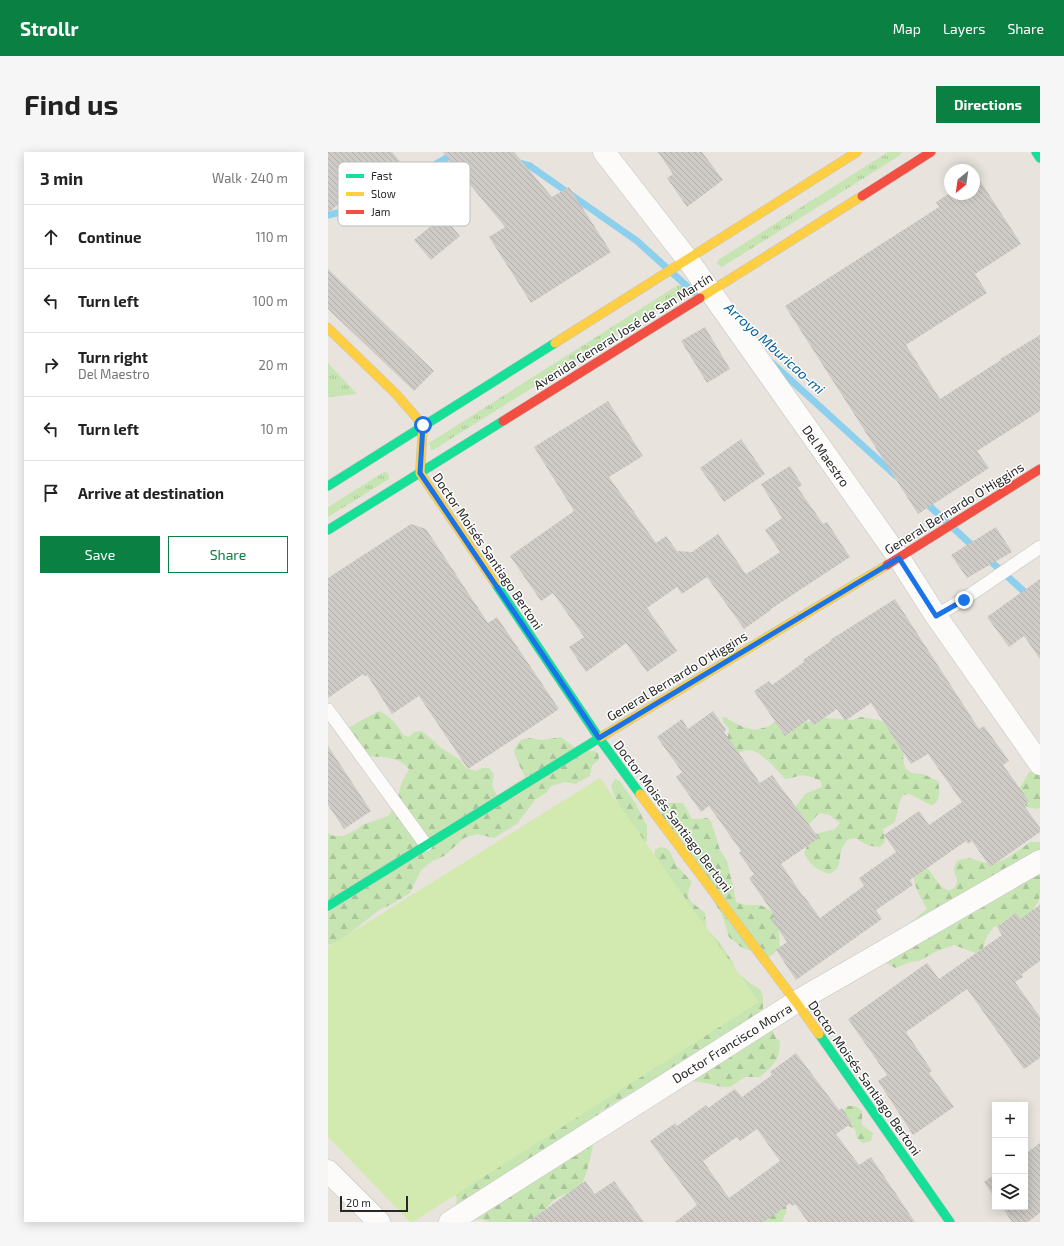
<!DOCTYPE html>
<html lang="en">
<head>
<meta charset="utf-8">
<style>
	body { margin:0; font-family:"Exo 2",sans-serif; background:#f6f6f6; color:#222 }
	.controls { position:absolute; right:12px; bottom:12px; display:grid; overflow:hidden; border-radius:0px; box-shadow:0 2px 10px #0003 }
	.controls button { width:36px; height:36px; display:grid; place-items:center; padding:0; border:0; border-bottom:1px solid #e0e0e0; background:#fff; color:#222; font:20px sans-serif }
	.compass { position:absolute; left:616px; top:12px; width:36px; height:36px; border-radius:50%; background:#fff; box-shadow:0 2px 10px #0003; rotate:209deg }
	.scale { position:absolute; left:12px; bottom:10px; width:68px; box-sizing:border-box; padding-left:4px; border:2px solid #282828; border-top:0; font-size:11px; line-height:14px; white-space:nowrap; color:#282828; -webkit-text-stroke:3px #fff; paint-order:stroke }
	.stop { position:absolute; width:12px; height:12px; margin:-9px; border:3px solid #1a73e8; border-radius:50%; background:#fff }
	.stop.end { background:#1a73e8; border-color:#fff; box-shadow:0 1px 4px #0008 }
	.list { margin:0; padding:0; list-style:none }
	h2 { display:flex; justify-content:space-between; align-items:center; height:52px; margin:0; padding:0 16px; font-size:17px }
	h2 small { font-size:13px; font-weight:400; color:#767676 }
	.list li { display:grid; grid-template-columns:26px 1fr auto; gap:12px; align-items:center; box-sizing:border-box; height:64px; padding:0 16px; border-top:1px solid #e0e0e0 }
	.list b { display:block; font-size:15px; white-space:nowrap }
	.list p { margin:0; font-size:13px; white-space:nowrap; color:#767676 }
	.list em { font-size:13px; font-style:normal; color:#767676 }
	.actions { display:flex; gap:8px; padding:12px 16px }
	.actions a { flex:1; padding:9px 0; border:1px solid #0b8043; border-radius:0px; text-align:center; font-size:14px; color:#0b8043 }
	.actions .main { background:#0b8043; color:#fff }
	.icon { flex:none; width:22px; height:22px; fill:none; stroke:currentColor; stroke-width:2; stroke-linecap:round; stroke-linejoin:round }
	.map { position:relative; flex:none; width:712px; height:1070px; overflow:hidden; border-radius:0px }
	header { display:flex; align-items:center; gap:24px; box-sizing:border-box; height:56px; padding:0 20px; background:#0b8043; color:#fff }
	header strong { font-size:19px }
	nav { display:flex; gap:22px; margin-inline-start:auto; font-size:14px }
	.intro { display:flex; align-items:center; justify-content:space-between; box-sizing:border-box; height:96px; padding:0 24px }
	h1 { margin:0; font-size:28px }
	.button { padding:10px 18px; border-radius:0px; background:#0b8043; color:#fff; font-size:14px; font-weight:700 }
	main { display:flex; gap:24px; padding:0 24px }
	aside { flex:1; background:#fff; border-radius:0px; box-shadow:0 2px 10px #0003 }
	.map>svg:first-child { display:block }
	.grass { fill:url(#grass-tufts) }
	.forest { fill:url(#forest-firs) }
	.pitch { fill:#d2eab0 }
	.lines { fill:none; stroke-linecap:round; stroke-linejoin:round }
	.stream { stroke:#8cd0ee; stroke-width:7 }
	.building { fill:url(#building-back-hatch); fill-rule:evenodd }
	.lane-casing { stroke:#c5c3c3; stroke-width:14 }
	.street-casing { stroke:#c5c3c3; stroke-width:23 }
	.fast-casing { stroke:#c5c3c3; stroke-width:10 }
	.slow-casing { stroke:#c5c3c3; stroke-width:10 }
	.jam-casing { stroke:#c5c3c3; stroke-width:10 }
	.lane { stroke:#fcfbfa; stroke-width:13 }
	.street { stroke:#fcfbfa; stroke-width:22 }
	.fast { stroke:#16e098; stroke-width:9 }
	.slow { stroke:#ffcf43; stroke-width:9 }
	.jam { stroke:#f24e42; stroke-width:9 }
	.route { stroke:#1a73e8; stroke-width:5 }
	.labels { text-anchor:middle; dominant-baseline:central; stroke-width:3; stroke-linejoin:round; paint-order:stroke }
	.street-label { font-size:13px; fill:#282828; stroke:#fff }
	.water-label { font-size:14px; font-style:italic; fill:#06629f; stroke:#fff }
	.key { fill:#fff; stroke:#bebebe; stroke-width:1 }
	.key-label { font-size:11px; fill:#282828 }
</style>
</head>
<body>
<header>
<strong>Strollr</strong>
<nav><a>Map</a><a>Layers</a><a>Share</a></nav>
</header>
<div class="intro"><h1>Find us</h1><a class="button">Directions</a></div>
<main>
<aside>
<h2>3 min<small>Walk · 240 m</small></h2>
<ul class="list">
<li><svg class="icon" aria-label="ahead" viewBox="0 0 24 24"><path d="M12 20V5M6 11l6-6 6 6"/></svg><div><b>Continue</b></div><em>110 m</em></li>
<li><svg class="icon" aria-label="left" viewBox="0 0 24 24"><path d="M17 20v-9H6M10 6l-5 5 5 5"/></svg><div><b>Turn left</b></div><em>100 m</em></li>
<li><svg class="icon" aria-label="right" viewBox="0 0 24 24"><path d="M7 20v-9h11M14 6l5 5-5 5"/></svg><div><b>Turn right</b><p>Del Maestro</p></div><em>20 m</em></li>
<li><svg class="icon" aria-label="left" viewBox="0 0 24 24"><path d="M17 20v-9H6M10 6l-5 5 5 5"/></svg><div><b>Turn left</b></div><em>10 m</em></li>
<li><svg class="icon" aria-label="arrive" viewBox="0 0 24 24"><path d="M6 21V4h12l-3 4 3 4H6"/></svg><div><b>Arrive at destination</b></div></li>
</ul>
<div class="actions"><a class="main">Save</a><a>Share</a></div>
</aside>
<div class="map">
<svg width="712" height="1070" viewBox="0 0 712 1070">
	<defs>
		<pattern id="grass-tufts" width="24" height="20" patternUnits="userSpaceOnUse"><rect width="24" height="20" fill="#c6e5b3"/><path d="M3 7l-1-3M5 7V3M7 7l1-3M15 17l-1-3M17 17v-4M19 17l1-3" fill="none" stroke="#aac49a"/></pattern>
		<pattern id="forest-firs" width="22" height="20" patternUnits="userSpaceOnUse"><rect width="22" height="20" fill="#c6e5b3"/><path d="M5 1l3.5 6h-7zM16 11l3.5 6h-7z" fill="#aac49a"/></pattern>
		<pattern id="building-back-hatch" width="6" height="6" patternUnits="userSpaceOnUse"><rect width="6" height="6" fill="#cecbc7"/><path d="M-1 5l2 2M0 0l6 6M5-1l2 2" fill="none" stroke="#b1aeab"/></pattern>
	</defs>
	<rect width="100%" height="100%" fill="#e8e4dd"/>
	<g class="grass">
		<path d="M560,0H575L571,4L394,115L389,112L390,108Z"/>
		<path d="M350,133L354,134L356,137L355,141L105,298H103L101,291Z"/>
		<path d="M0,211L29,242L0,245Z"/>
		<path d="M56,320L60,321L61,325V327L0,365V355Z"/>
	</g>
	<g class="forest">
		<path d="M51,559C63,565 69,572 75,583L81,585L86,580L94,579L107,590L112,595L132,608L139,617L148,619L154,616H161L166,622L164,634L169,643L197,625L188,606L186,599L188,594L193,588L200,586L215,588L233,585L249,597L270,600L271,607L264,614L262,624L247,632L237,630L223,634L218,641L207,648L189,672L166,686L149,682L136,686L116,704L104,709L93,718L82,741L66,751L51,758L13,788L0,793V681L6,684H15L28,678L34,673L60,664L69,651L73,632L81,617C67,603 57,606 38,604L18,579C26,570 40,566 51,559Z"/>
		<path d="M394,564L415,575L428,578L441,574L446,570L473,569L480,570L497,566L524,568L533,565L551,568L565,575L578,596L575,605L577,616L584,621L595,622L610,629C612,639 613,647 604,654L582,642L575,643L572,649L567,670L555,677L557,690L552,695C542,695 535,691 527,686L519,688C517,692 514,695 513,700C510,712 514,716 501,722C490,718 479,711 476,700L486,682L507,677L512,671C503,665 501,660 490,662L482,671L477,674L465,658L477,642L494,635L493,629C486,626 478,622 470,624C465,625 462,627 457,627C449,618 432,598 421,598C417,598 412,600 409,602L396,589L400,584L401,577L395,570Z"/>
		<path d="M701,620H706L712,621V655L710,657L702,656L688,649L687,641L694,632Z"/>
		<path d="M287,627L291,628L308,652L316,669L319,673V689L316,691C304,673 289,655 283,634Z"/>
		<path d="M342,651H355L364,667H370L379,666L383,669L392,698L399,709L403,726L405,732L408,750C415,754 422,753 430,753C438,754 446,760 449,767C451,773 451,789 452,796L440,806L413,795L401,785L394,763L332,660L337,652Z"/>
		<path d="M703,690H712V744L710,750L701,764L677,775L670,774L666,775L658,786L654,799L650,802L626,793L607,800L591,809L583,810L567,816L557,810L576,785L582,771L599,757C593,747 585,733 586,721L595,715C598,716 599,716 601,718C606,724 619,749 628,733C631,727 626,723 626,718C626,715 628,711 629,709C645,702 647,710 661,711C678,711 689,698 703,690Z"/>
		<path d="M332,695L338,696L342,700L348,713L364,730C355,749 363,749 377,761L378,776L391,790L405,811L407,819L426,834L433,838L435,845V857L448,886L452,889L451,901L449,907L442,916L432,925H417L402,935H394L378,931L364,929L347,939L321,936L299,943L272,960C269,974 260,1026 252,1035C247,1039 241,1041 235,1043C223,1048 215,1058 212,1070H161L153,1067L136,1070L126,1063L129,1047L125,1035L327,704V698Z"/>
		<path d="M519,954H528L534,959V973L545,981L543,989L534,991L529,986L527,977L517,972L515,959Z"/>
		<path d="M441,1046L458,1054C460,1062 455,1063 455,1070H425Z"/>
	</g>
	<path class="pitch" d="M272,626L431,850L85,1070H82L0,985V795Z"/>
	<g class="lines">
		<g class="stream">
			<path d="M187,10L202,14L309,89L371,145"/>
			<path d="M0,63L31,56L129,0"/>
			<path d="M444,211L568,324"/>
			<path d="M595,348L649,398"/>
			<path d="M659,406L712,454"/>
		</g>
	</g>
	<g class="building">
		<path d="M0,0H64L76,14L51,34L43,25L0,61Z"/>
		<path d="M115,0H186L224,45L241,35L283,100L203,151L161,85L177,75Z"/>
		<path d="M330,0H374L395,28L359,55L339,26L345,22Z"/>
		<path d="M649,24L693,92L647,122L659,141L578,193L612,247L673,208L672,207L712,183V259L649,299L661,316L590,362L457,154L611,55L608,50L622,41L646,42V26Z"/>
		<path d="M115,64L132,84L103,108L86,88Z"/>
		<path d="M0,117L106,219L86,239L0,157Z"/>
		<path d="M377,175L402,217L379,231L353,189Z"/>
		<path d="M280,249L315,304L281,325L328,391L338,384L349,399L364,400L390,382L418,422L452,400L437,378L454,366L433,332L462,314L474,333L470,336L495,372L499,370L522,405L443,457V458L416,477L379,425L354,442L349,435L319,456L349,499L319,520L298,491L258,520L241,495L256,485L225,441L213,449L182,404L246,359L206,295Z"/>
		<path d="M413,287L437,322L396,350L372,316Z"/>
		<path d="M83,372L98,377L160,471L169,465L231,557L140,617L91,544L64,562L39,523L37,524L35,522L0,546V426Z"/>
		<path d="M668,375L684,400L639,426L623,403Z"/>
		<path d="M712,427V507L696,484L681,495L659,465Z"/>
		<path d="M567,447L651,577L656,574L681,609L675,613L701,649L696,653L712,676V680L662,715L644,689L640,692L638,689L582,728L585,733L548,758L554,767L468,828L448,798L459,790L443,767L447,764L421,726L426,722L411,701L413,699L381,654L373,660L348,625L354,620L329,585L354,567L360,577L385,559L398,578L396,580L432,631L444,623L491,686L453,712L475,744H476L492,766L536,734L531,726L568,700L556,683L591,659L601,673L634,650L600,602L583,612L543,551L517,569L509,557L486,573L481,567L457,584L426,539L441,529L444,533L476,510L475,508L503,489L502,488Z"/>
		<path d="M0,594L43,659L16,677L0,653Z"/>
		<path d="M712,753V809L694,822L695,825L687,830L712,865V906L696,917L639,837L578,880L604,919L601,921L626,955L585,983L550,929L559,923L520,867L599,811L611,827L674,783L669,775L688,761L692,767Z"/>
		<path d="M468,901L511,958L514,956L524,971L508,982L531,1013L543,1005L587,1070H480L467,1052L464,1054L462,1051L436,1070H347L369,1053L322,989L347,971L349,974L378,953L380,956L407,937L414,945L444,923L442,920ZM429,977L452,1009L401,1046L375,1009L409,985L412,989Z"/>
		<path d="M712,991V1061L700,1070H684L674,1055H697V1002Z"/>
		<path d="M667,1022V1046L656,1030Z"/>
		<path d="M257,1029L267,1042L286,1029L316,1070H200Z"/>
	</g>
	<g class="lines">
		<g class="lane-casing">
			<g id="lane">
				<path d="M608,464L636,447L712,395"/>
				<path d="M0,558L98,693"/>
			</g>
		</g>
		<g class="street-casing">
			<g id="street">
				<path d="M276,0L360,108L571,406L608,464L712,612"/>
				<path d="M0,1019L51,1070"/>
				<path d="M122,1070L468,850L712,709"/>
			</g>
		</g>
		<g class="fast-casing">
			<g id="fast">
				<path d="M708,0L712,6"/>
				<path d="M0,334L227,191"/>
				<path d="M0,378L175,269"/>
				<path d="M167,431L271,586L312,642"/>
				<path d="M0,754L273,585"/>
				<path d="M491,882L622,1070"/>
			</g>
		</g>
		<g class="slow-casing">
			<g id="slow">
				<path d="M372,146L534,44"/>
				<path d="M0,176L68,242L95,273L92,321L167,431"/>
				<path d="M227,191L529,0"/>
				<path d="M273,585L559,413"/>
				<path d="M312,642L468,850L491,882"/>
			</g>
		</g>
		<g class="jam-casing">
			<g id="jam">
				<path d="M534,44L603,0"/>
				<path d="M175,269L372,146"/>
				<path d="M559,413L712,317"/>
			</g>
		</g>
		<use href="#lane" class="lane"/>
		<use href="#street" class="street"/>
		<use href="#fast" class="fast"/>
		<use href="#slow" class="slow"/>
		<use href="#jam" class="jam"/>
	</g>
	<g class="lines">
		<path class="route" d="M95,273L92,321L271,586L571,406L608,464L636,448"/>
	</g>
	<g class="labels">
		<g class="street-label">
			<text transform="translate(295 179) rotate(-32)">Avenida General José de San Martín</text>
			<text transform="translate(498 304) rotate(55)">Del Maestro</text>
			<text transform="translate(626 356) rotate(-32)">General Bernardo O'Higgins</text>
			<text transform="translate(160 399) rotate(56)">Doctor Moisés Santiago Bertoni</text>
			<text transform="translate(349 524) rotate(-31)">General Bernardo O'Higgins</text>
			<text transform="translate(345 664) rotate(53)">Doctor Moisés Santiago Bertoni</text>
			<text transform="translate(404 891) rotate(-32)">Doctor Francisco Morra</text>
			<text transform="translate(537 926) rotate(55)">Doctor Moisés Santiago Bertoni</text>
		</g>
		<g class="water-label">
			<text transform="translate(447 196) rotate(42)">Arroyo Mburicao-mi</text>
		</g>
	</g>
	<rect x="10" y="10" width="132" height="64" rx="6" class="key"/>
	<rect x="18" y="22" width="18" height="4" fill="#16e098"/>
	<rect x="18" y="40" width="18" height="4" fill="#ffcf43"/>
	<rect x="18" y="58" width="18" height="4" fill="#f24e42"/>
	<g class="key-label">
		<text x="43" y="28">Fast</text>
		<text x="43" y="46">Slow</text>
		<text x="43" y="64">Jam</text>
	</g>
</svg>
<div class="controls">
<button>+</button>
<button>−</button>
<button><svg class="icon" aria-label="layers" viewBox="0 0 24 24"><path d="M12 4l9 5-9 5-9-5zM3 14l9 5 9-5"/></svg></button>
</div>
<svg class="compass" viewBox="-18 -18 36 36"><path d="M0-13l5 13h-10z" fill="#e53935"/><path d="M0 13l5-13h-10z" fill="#767676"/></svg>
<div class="scale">20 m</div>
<div class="stop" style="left:95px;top:273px"></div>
<div class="stop end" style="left:636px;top:448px"></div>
</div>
</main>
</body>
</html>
